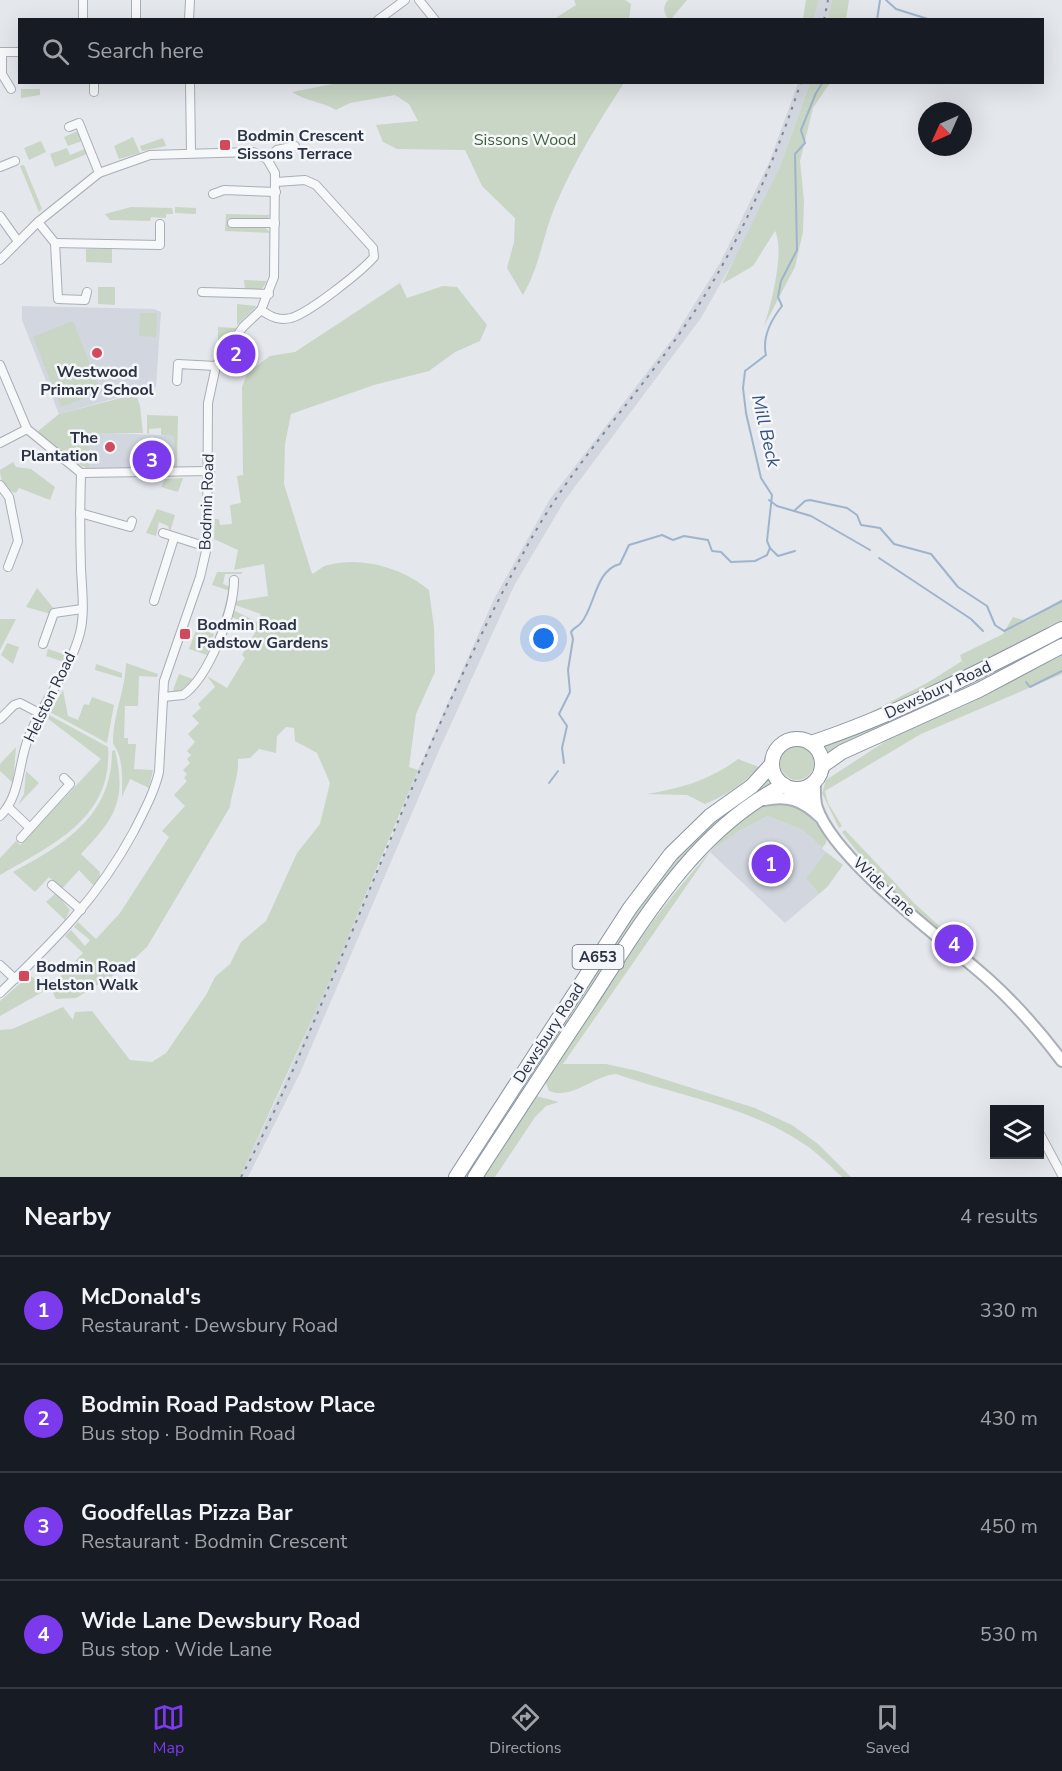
<!DOCTYPE html>
<html lang="en">
<head>
<meta charset="utf-8">
<style>
	body { margin:0; font-family:"Nunito Sans",sans-serif; background:#242831; color:#f1f3f6 }
	.controls { position:absolute; right:18px; bottom:18px; display:grid; overflow:hidden; border-radius:0px; box-shadow:0 6px 24px #0002 }
	.controls button { width:54px; height:54px; display:grid; place-items:center; padding:0; border:0; border-bottom:2px solid #363941; background:#171b24; color:#f1f3f6; font:30px sans-serif }
	.compass { position:absolute; left:918px; top:102px; width:54px; height:54px; border-radius:50%; background:#171b24; box-shadow:0 6px 24px #0002; rotate:225deg }
	.you { position:absolute; left:544px; top:639px; width:21px; height:21px; margin:-15px; border:4px solid #fff; border-radius:50%; background:#1a73e8; box-shadow:0 0 0 9px #1a73e833 }
	.badge { display:grid; place-items:center; width:39px; height:39px; border-radius:50%; background:#7c3aed; color:#fff; font-size:20px; font-weight:700 }
	.pin { position:absolute; translate:-50% -50%; border:3px solid #fff; box-shadow:0 2px 6px #0006 }
	.list { margin:0; padding:0; list-style:none }
	h2 { display:flex; justify-content:space-between; align-items:center; height:78px; margin:0; padding:0 24px; font-size:26px }
	h2 small { font-size:20px; font-weight:400; color:#9ea1a6 }
	.list li { display:grid; grid-template-columns:39px 1fr auto; gap:18px; align-items:center; box-sizing:border-box; height:108px; padding:0 24px; border-top:2px solid #363941 }
	.list b { display:block; font-size:22px; white-space:nowrap }
	.list p { margin:0; font-size:20px; white-space:nowrap; color:#9ea1a6 }
	.list em { font-size:20px; font-style:normal; color:#9ea1a6 }
	.icon { flex:none; width:33px; height:33px; fill:none; stroke:currentColor; stroke-width:2; stroke-linecap:round; stroke-linejoin:round }
	.map { position:relative; flex:none; width:1062px; height:1177px; overflow:hidden }
	.search { position:absolute; background:#171b24; box-shadow:0 6px 24px #0002; left:18px; right:18px; top:18px; height:66px; display:flex; align-items:center; gap:15px; box-sizing:border-box; padding:0 21px; border-radius:0px; color:#9ea1a6; font-size:22px }
	.sheet { height:510px; background:#171b24 }
	nav { display:flex; justify-content:space-around; align-items:center; box-sizing:border-box; height:84px; border-top:2px solid #363941; background:#171b24; font-size:16px; color:#9ea1a6 }
	nav a { display:grid; justify-items:center; gap:3px }
	nav .on { color:#7c3aed }
	.map>svg:first-child { display:block }
	.built { fill:#d2d6de }
	.green { fill:#c9d6c5 }
	.lines { fill:none; stroke-linecap:round; stroke-linejoin:round }
	.stream { stroke:#9fb4cc; stroke-width:2 }
	.minor-casing { stroke:#a9aeb7; stroke-width:10 }
	.secondary-casing { stroke:#a9aeb7; stroke-width:14 }
	.trunk-casing { stroke:#8b94a3; stroke-width:16 }
	.minor { stroke:#f7f8fa; stroke-width:8 }
	.secondary { stroke:#fff; stroke-width:10 }
	.trunk { stroke:#fff; stroke-width:14 }
	.rail { stroke:#7d8696; stroke-width:2; stroke-dasharray:3 6; stroke-linecap:butt }
	.poi-dot { fill:#d1495b; stroke:#f4f6f9; stroke-width:2 }
	.labels { text-anchor:middle; dominant-baseline:central; stroke-width:5; stroke-linejoin:round; paint-order:stroke }
	.shield { fill:#f4f6f9; stroke:#676e7b; stroke-width:1.5 }
	.shield-label { font-size:15px; font-weight:bold; fill:#2b3445 }
	.poi-label { font-size:16px; font-weight:bold; fill:#2b3445; stroke:#f4f6f9; text-anchor:start }
	.park-label { font-size:16px; fill:#3f6138; stroke:#f4f6f9 }
	.street-label { font-size:16px; fill:#2b3445; stroke:#f4f6f9 }
	.water-label { font-size:18px; font-style:italic; fill:#34527a; stroke:#f4f6f9 }
</style>
</head>
<body>
<div class="map">
<svg width="1062" height="1177" viewBox="0 0 1062 1177">
	<rect width="100%" height="100%" fill="#e4e7ec"/>
	<g class="built">
		<path d="M819,0H833L828,19L814,20Z"/>
		<path d="M798,83H810L779,169L751,230L701,318L565,500L515,584L440,748L300,1073L248,1177H240L282,1088L393,834L418,770L494,599L550,499L674,337L720,263L769,163Z"/>
		<path d="M22,306L154,309L161,312L156,387L59,414L22,320Z"/>
		<path d="M89,432L174,436L173,473L89,474Z"/>
		<path d="M768,816L803,830L826,852L806,878L819,894L785,923L710,852L739,831Z"/>
	</g>
	<g class="green">
		<path d="M574,0H625L631,4L629,19H554L576,5Z"/>
		<path d="M668,0H687L671,19H668C664,12 662,7 668,0Z"/>
		<path d="M806,0H819L814,19H803Z"/>
		<path d="M832,0H849L846,19H828Z"/>
		<path d="M338,83V82L624,83C599,121 574,162 556,204C543,234 540,266 523,295L507,268L514,242L515,218L482,186L465,150L397,149L383,142L376,125L418,121L409,104L395,95L350,103L336,110C321,101 307,102 292,92Z"/>
		<path d="M810,83H830L813,108L800,161L804,201L803,232L795,267L764,326C771,306 785,250 775,231L753,266L722,284L779,169Z"/>
		<path d="M21,89H40V95L21,98Z"/>
		<path d="M78,131L82,141L68,146L64,137Z"/>
		<path d="M133,137L140,153L119,159L114,146Z"/>
		<path d="M163,138L166,146L142,151L140,146Z"/>
		<path d="M41,141L46,152L29,160L24,148Z"/>
		<path d="M67,148L70,155L85,149L87,154L55,167L50,154Z"/>
		<path d="M24,165L42,209L39,212L20,166Z"/>
		<path d="M131,207L172,208L173,214H166V218L151,217L150,221L110,220L105,214Z"/>
		<path d="M175,207L196,208V214L175,213Z"/>
		<path d="M226,214L270,215L267,220L228,219V226H263L271,233L225,231Z"/>
		<path d="M86,249H112V263L86,262Z"/>
		<path d="M244,280L267,281L262,289H245Z"/>
		<path d="M400,283L407,298L443,286L457,287L487,325L480,341L455,352L429,371L374,385L291,414L285,444L284,484L312,574C317,572 322,566 328,565C362,556 403,568 429,590L434,628L435,672L416,714L409,767L418,770L333,973L240,1177H0V1030L12,1029L63,1007L73,1020L75,1012L92,1011L130,1060L152,1062L166,1053L206,995L215,977L230,964L241,942L266,921L297,853L320,824L330,783L317,753L295,741L294,728L286,727L277,736L276,753L259,749L250,758L238,759C239,777 232,789 230,807L147,947L122,970L76,998L56,999L52,991L58,979L83,953L65,936L71,930L85,946L90,940L74,927L78,922L96,939L120,913L169,837L162,831L185,806L174,795L187,781L184,778L187,774L183,770L190,763L187,759L191,755L187,751L195,742L188,734L199,723L192,716L201,708L198,704L215,687L207,676L227,688L245,658L242,655L256,631L231,616L233,610L257,622L261,614L235,605L236,601L268,596L264,564L234,570L238,550L214,539L215,519H219L220,525L232,524L230,505L241,503L237,476L243,475L242,387L248,372L270,356L295,352Z"/>
		<path d="M98,287H115V305L98,304Z"/>
		<path d="M237,304L257,306L237,325Z"/>
		<path d="M140,313H157L156,337L139,336Z"/>
		<path d="M73,321L101,392L61,407L33,337Z"/>
		<path d="M218,327L236,328L218,357Z"/>
		<path d="M136,394L140,406L143,433H89V469L78,464L37,432L59,414Z"/>
		<path d="M147,415L178,416L177,467H171L168,463L173,461L174,436L161,435V428L149,429V434L147,433Z"/>
		<path d="M13,462L16,467L31,469L55,487L50,500L19,488L16,493C6,491 0,480 0,470Z"/>
		<path d="M183,478L178,492L161,487L165,479Z"/>
		<path d="M157,509L175,515L170,532L168,526L159,522L156,536L146,533Z"/>
		<path d="M217,572H242V574H225L223,584L231,587L230,591L212,585Z"/>
		<path d="M37,588L55,610L51,614L26,607Z"/>
		<path d="M1062,599V623L978,665L885,707L873,715L851,722L927,683L962,661L960,655L1003,634L1013,617L1027,621Z"/>
		<path d="M0,619H16L0,650Z"/>
		<path d="M197,628L214,634L207,655L189,649Z"/>
		<path d="M1062,633V642L982,684L827,756L821,744Z"/>
		<path d="M7,643L19,647L13,664L1,655Z"/>
		<path d="M48,649L66,655L64,662L46,656Z"/>
		<path d="M1062,655V674L921,734L825,791L828,803L842,826L839,828L822,793L826,780L892,737L964,706Z"/>
		<path d="M126,663L158,674L157,677L139,676L138,706H125L124,738H128V744H136L134,769L153,770L149,788L130,779L122,797C122,781 124,757 113,744C113,714 125,692 126,663Z"/>
		<path d="M96,664L122,673V678L95,670Z"/>
		<path d="M179,674L193,679L182,690L176,692L173,690Z"/>
		<path d="M63,690L68,716L78,720L84,704L89,705L92,697L114,705L107,743L50,712Z"/>
		<path d="M49,715L108,747C109,755 108,763 107,771C99,825 43,850 0,875V858L16,841L20,845L101,759L47,718Z"/>
		<circle cx="797" cy="763" r="17"/>
		<path d="M16,747L13,783L0,771V764Z"/>
		<path d="M115,750C127,801 115,818 81,854L99,871L101,877L94,886L79,870L62,889L49,877L35,892L13,872C65,844 112,816 112,751Z"/>
		<path d="M738,759L759,767C743,784 727,795 705,804L687,795L647,794C682,788 710,780 738,759Z"/>
		<path d="M26,771L39,783L18,805L24,794Z"/>
		<path d="M770,777L774,783L710,833L469,1177H458L594,968L679,852L706,827Z"/>
		<path d="M771,801L799,804L827,835L826,843L822,848L803,830L768,816L739,831L710,852L563,1064H606L638,1071L755,1108L792,1125L818,1144L851,1177H842C830,1166 818,1153 804,1144C748,1106 679,1096 616,1074C592,1076 573,1100 549,1091L545,1081C593,1008 638,934 696,868C718,842 740,816 771,801Z"/>
		<path d="M845,830L915,904L994,975C942,941 878,882 842,832Z"/>
		<path d="M826,852L843,865L828,886L819,894L806,878Z"/>
		<path d="M56,893L70,910L65,920L46,902Z"/>
		<path d="M30,975L46,990L0,1016V1001Z"/>
		<path d="M536,1096L559,1102L546,1106L535,1117L495,1177H481Z"/>
	</g>
	<g class="lines">
		<g class="stream">
			<path d="M886,0L896,9L931,20"/>
			<path d="M877,20L880,0"/>
			<path d="M769,500L777,506L811,516L870,550"/>
			<path d="M794,511L805,501L810,500L847,508L857,515L861,525L880,528L894,544L931,554L958,587L987,606L995,625L1004,631L1062,601"/>
			<path d="M770,548L778,556L795,551"/>
			<path d="M879,558L971,619L983,631"/>
			<path d="M1026,682L1030,687L1062,671"/>
			<path d="M564,763L562,748L567,726L559,714L570,692L568,670L573,639L571,632C574,627 578,627 581,623C595,607 595,570 620,564L629,545L662,535L673,540L684,536L708,540L712,551L721,552L731,562L755,561L767,555L770,548L767,541L772,495L761,478L746,413L743,388L745,371L766,355C762,338 771,320 782,306L778,297L781,281L797,250L795,154L805,143L801,130L816,93L823,82"/>
			<path d="M549,783L558,771"/>
		</g>
		<g class="minor-casing">
			<g id="minor">
				<path d="M136,0V20"/>
				<path d="M419,0L435,20"/>
				<path d="M83,20V0"/>
				<path d="M189,20L190,0"/>
				<path d="M378,20L405,0"/>
				<path d="M0,52H20"/>
				<path d="M2,52V74L11,89"/>
				<path d="M94,82V92"/>
				<path d="M190,82L191,152"/>
				<path d="M69,127L79,123L99,173"/>
				<path d="M267,159L277,150L295,146"/>
				<path d="M0,167L15,161"/>
				<path d="M213,194L224,190L276,192"/>
				<path d="M0,216L17,240"/>
				<path d="M38,222L55,243L58,299L85,300L87,292"/>
				<path d="M232,223H275"/>
				<path d="M55,243L160,245V224"/>
				<path d="M0,260L38,222L99,173L150,155L253,152L267,159L275,173L274,277L261,310L243,327L216,366L208,403L207,547L200,577L164,681L159,772C154,793 144,811 134,831C98,898 54,941 0,993"/>
				<path d="M202,292L269,294"/>
				<path d="M261,310C271,317 279,321 291,318C309,313 361,272 374,257L373,248L316,185L305,180L276,182"/>
				<path d="M0,365L27,429L81,473L210,471"/>
				<path d="M177,381L178,364L216,366"/>
				<path d="M0,443L27,429"/>
				<path d="M0,485L9,497L18,541L8,567"/>
				<path d="M80,513L130,527L132,521"/>
				<path d="M163,533L207,547"/>
				<path d="M154,601L174,538"/>
				<path d="M43,644L54,613L82,609"/>
				<path d="M163,697L183,695C209,677 234,611 234,580"/>
				<path d="M0,719L14,705L20,703L41,714"/>
				<path d="M9,808L30,828"/>
				<path d="M0,816C21,796 18,762 29,736C44,700 70,671 80,633C85,613 82,590 81,569C80,537 80,505 81,473"/>
				<path d="M21,838L70,784L64,778"/>
				<path d="M52,885L81,910"/>
				<path d="M0,965L15,979"/>
				<path d="M1040,1134L1062,1175"/>
			</g>
		</g>
		<g class="secondary-casing">
			<g id="secondary">
				<path d="M815,781C815,790 814,799 817,808C835,861 944,940 988,979C1016,1004 1040,1032 1062,1061"/>
				<path d="M790,787L805,795L814,804"/>
				<path d="M764,800C788,795 802,800 820,817"/>
			</g>
		</g>
		<g class="trunk-casing">
			<g id="trunk">
				<circle cx="797" cy="764" r="25"/>
				<path d="M811,743C898,714 980,671 1062,629"/>
				<path d="M822,766L842,752L979,690L1062,646"/>
				<path d="M456,1177L630,908L671,854L710,816L752,786L772,764"/>
				<path d="M475,1177C512,1120 549,1063 587,1006C640,925 694,830 784,785"/>
			</g>
		</g>
		<use href="#minor" class="minor"/>
		<use href="#secondary" class="secondary"/>
		<use href="#trunk" class="trunk"/>
		<g class="rail">
			<path d="M824,20L828,0"/>
			<path d="M241,1177C274,1117 300,1054 327,991C390,844 448,690 525,550C567,471 629,406 680,333C734,256 771,172 801,82"/>
		</g>
	</g>
	<g class="poi-dot">
		<rect x="219" y="139" width="12" height="12" rx="3"/>
		<circle cx="97" cy="353" r="6"/>
		<circle cx="110" cy="447" r="6"/>
		<rect x="179" y="628" width="12" height="12" rx="3"/>
		<rect x="18" y="970" width="12" height="12" rx="3"/>
	</g>
	<g class="labels">
		<rect class="shield" x="572.5" y="945" width="51" height="24" rx="4.5"/>
		<g class="shield-label">
			<text x="598" y="957">A653</text>
		</g>
		<g class="poi-label">
			<text x="237" y="136">Bodmin Crescent<tspan x="237" dy="18">Sissons Terrace</tspan></text>
			<text x="97" y="372" text-anchor="middle">Westwood<tspan x="97" dy="18">Primary School</tspan></text>
			<text x="98" y="438" text-anchor="end">The<tspan x="98" dy="18">Plantation</tspan></text>
			<text x="197" y="625">Bodmin Road<tspan x="197" dy="18">Padstow Gardens</tspan></text>
			<text x="36" y="967">Bodmin Road<tspan x="36" dy="18">Helston Walk</tspan></text>
		</g>
		<g class="park-label">
			<text x="525" y="140">Sissons Wood</text>
		</g>
		<g class="street-label">
			<text transform="translate(207 502) rotate(-88)">Bodmin Road</text>
			<text transform="translate(938 690) rotate(-25)">Dewsbury Road</text>
			<text transform="translate(50 697) rotate(-64)">Helston Road</text>
			<text transform="translate(884 887) rotate(43)">Wide Lane</text>
			<text transform="translate(549 1033) rotate(-57)">Dewsbury Road</text>
		</g>
		<g class="water-label">
			<text transform="translate(766 431) rotate(77)">Mill Beck</text>
		</g>
	</g>
</svg>
<div class="controls">
<button><svg class="icon" aria-label="layers" viewBox="0 0 24 24"><path d="M12 4l9 5-9 5-9-5zM3 14l9 5 9-5"/></svg></button>
</div>
<svg class="compass" viewBox="-18 -18 36 36"><path d="M0-13l5 13h-10z" fill="#e53935"/><path d="M0 13l5-13h-10z" fill="#9ea1a6"/></svg>
<div class="you"></div>
<div class="pin badge" style="left:771px;top:864px">1</div>
<div class="pin badge" style="left:236px;top:354px">2</div>
<div class="pin badge" style="left:152px;top:460px">3</div>
<div class="pin badge" style="left:954px;top:944px">4</div>
<div class="search"><svg class="icon" aria-label="search" viewBox="0 0 24 24"><circle cx="10" cy="10" r="6"/><path d="M15 15l6 6"/></svg>Search here</div>
</div>
<section class="sheet">
<h2>Nearby<small>4 results</small></h2>
<ul class="list">
<li><span class="badge">1</span><div><b>McDonald's</b><p>Restaurant · Dewsbury Road</p></div><em>330 m</em></li>
<li><span class="badge">2</span><div><b>Bodmin Road Padstow Place</b><p>Bus stop · Bodmin Road</p></div><em>430 m</em></li>
<li><span class="badge">3</span><div><b>Goodfellas Pizza Bar</b><p>Restaurant · Bodmin Crescent</p></div><em>450 m</em></li>
<li><span class="badge">4</span><div><b>Wide Lane Dewsbury Road</b><p>Bus stop · Wide Lane</p></div><em>530 m</em></li>
</ul>
</section>
<nav>
<a class="on"><svg class="icon" aria-label="map" viewBox="0 0 24 24"><path d="M3 6l6-2 6 2 6-2v14l-6 2-6-2-6 2zM9 4v14M15 6v14"/></svg>Map</a>
<a><svg class="icon" aria-label="directions" viewBox="0 0 24 24"><path d="M12 3l9 9-9 9-9-9zM9 14v-3h6M13 9l2 2-2 2"/></svg>Directions</a>
<a><svg class="icon" aria-label="saved" viewBox="0 0 24 24"><path d="M7 4h10v16l-5-4-5 4z"/></svg>Saved</a>
</nav>
</body>
</html>
